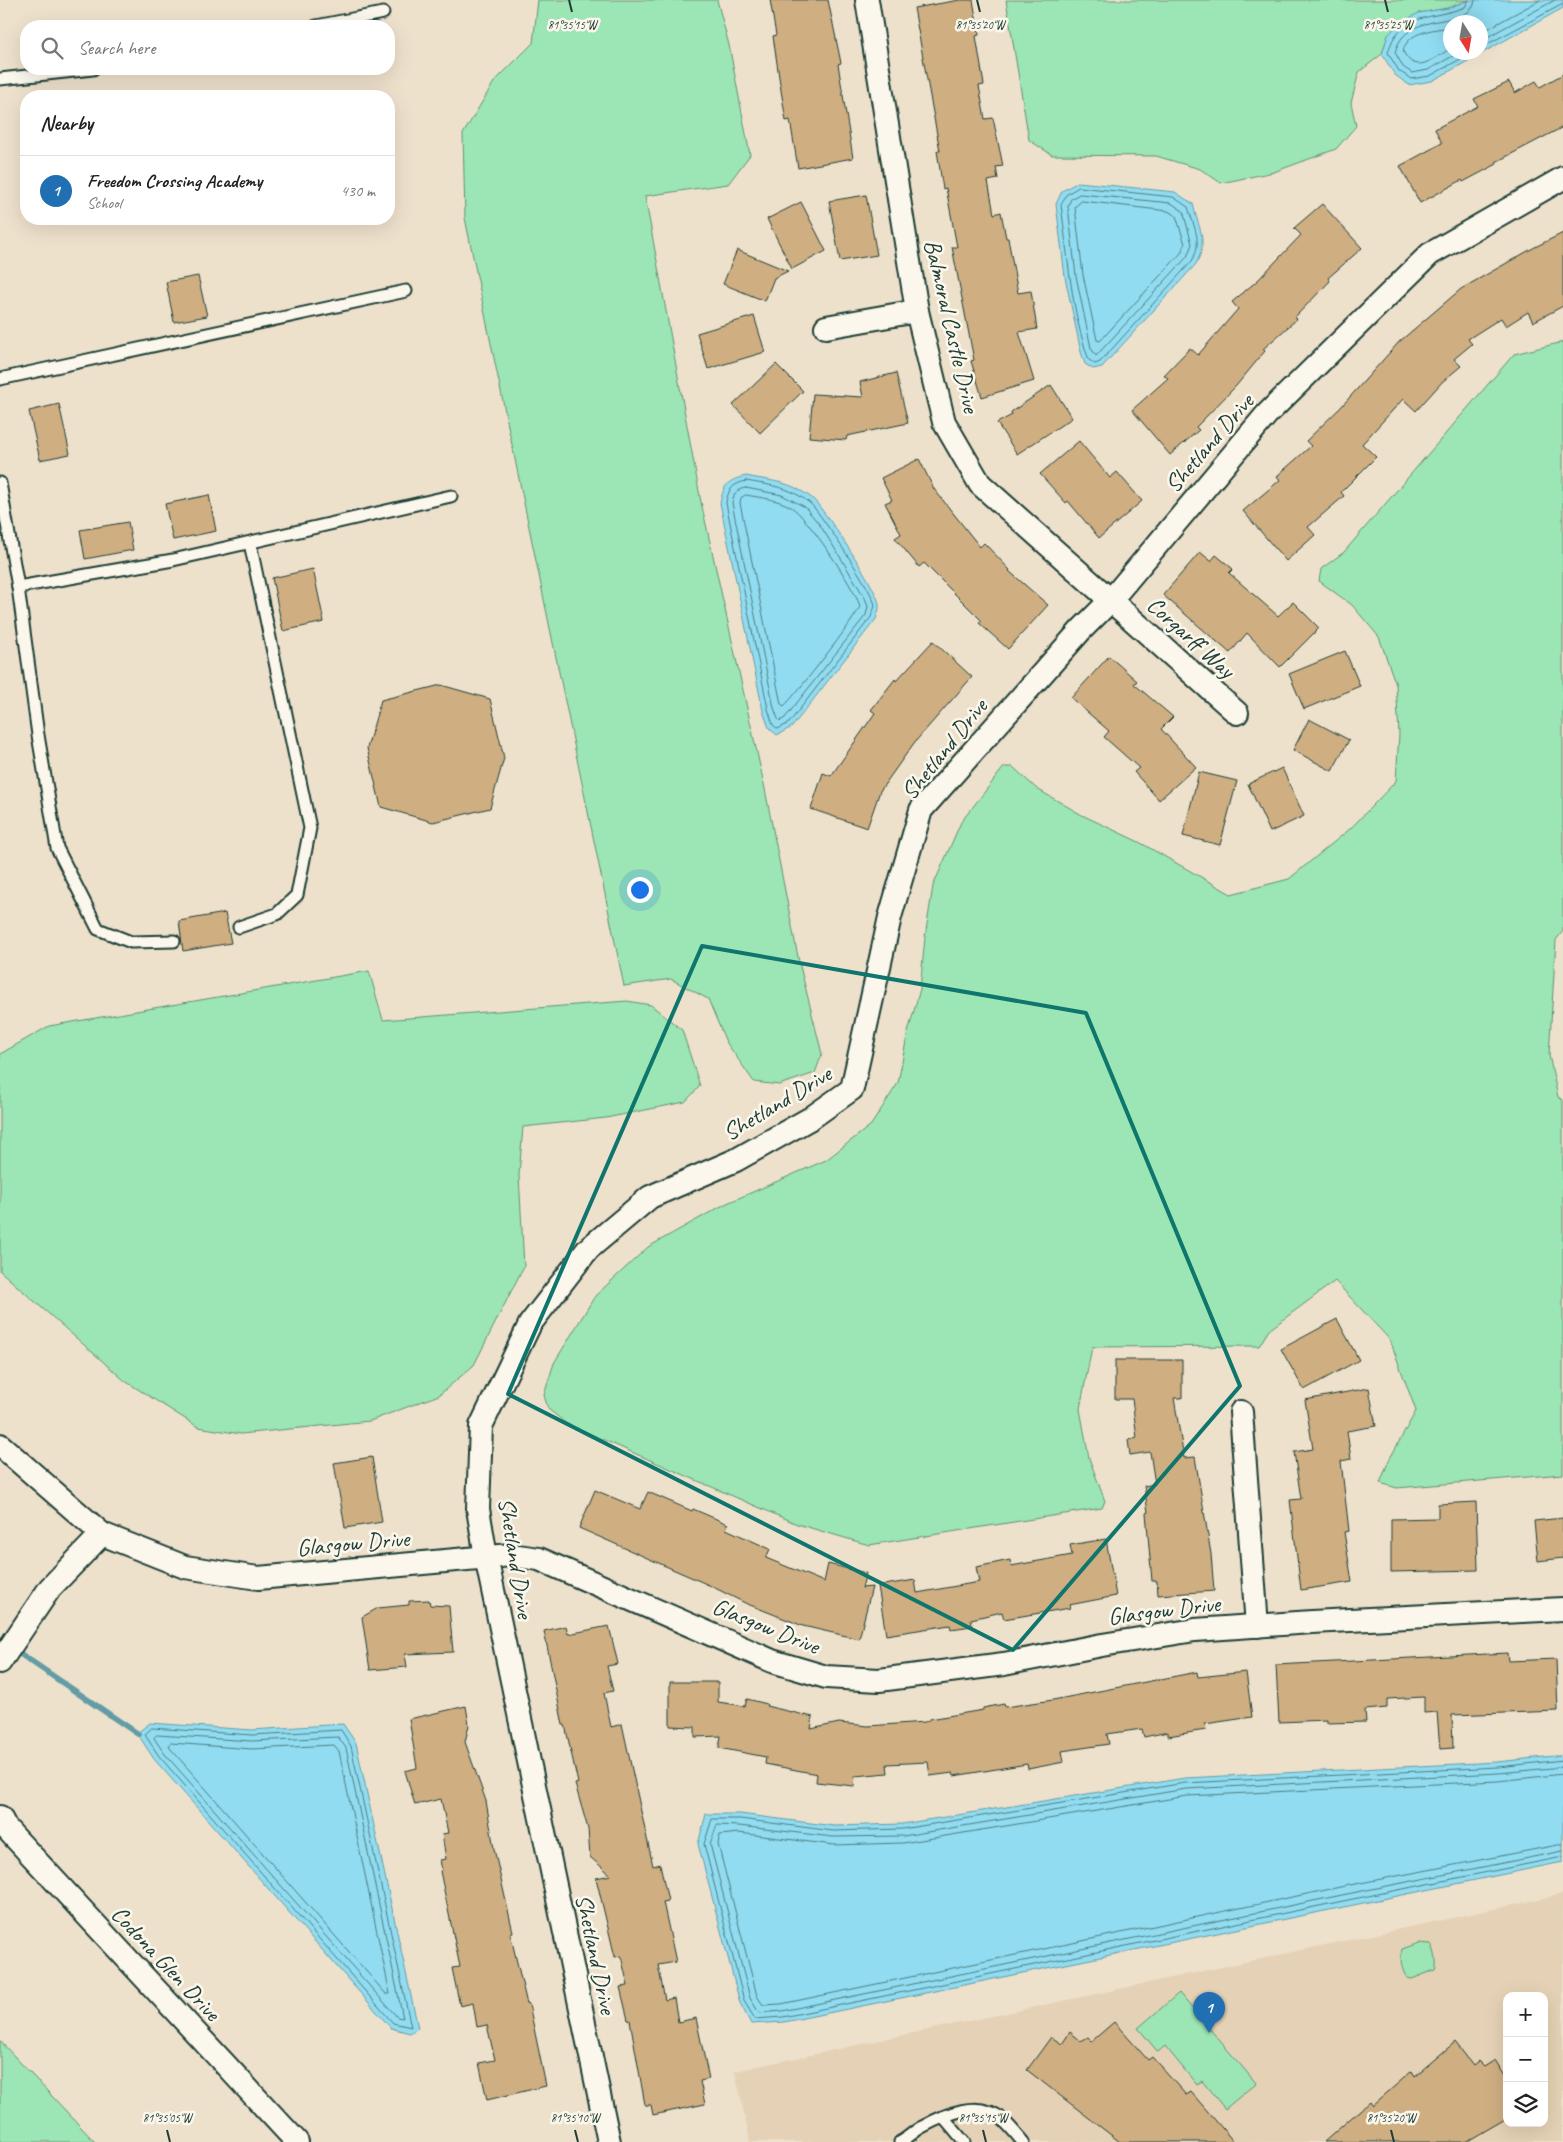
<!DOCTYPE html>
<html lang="en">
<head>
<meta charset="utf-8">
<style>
	body { margin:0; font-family:Caveat,sans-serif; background:#f6f6f6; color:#222 }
	.controls { position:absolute; right:15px; bottom:15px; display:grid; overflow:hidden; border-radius:10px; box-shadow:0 5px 20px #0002 }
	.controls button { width:45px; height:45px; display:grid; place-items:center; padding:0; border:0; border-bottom:1px solid #e0e0e0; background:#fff; color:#222; font:25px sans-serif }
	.compass { position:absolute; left:1443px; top:15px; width:45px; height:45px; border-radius:50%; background:#fff; box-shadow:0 5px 20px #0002; rotate:169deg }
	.you { position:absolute; left:639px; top:889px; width:18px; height:18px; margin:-12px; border:4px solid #fff; border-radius:50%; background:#1a73e8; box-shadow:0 0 0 8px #1a73e833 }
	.badge { display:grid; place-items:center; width:32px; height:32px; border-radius:50%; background:#1f6fb2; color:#fff; font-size:16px; font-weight:700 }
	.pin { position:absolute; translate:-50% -41px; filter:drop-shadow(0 1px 2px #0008) }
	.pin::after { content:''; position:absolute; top:26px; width:18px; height:15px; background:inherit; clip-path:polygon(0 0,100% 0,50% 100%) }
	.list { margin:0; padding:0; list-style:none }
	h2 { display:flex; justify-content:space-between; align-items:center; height:65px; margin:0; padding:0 20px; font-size:21px }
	h2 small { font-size:16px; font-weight:400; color:#767676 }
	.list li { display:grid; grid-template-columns:32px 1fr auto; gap:15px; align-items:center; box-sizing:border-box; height:70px; padding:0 20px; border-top:1px solid #e0e0e0 }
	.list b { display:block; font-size:19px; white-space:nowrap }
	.list p { margin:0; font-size:16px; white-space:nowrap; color:#767676 }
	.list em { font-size:16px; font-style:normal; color:#767676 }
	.icon { flex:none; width:28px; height:28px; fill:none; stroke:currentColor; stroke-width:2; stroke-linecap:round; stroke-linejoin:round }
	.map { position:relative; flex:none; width:1563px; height:2142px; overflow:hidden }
	.search { position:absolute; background:#fff; box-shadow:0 5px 20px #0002; left:20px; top:20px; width:375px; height:55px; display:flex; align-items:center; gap:12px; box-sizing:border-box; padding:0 18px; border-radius:20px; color:#767676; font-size:19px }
	.panel { position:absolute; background:#fff; box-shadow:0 5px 20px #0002; left:20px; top:90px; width:375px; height:135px; border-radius:20px }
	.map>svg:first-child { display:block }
	.built { fill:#e5d2b6; fill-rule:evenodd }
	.green { fill:#9ce5b4; stroke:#5e9174 }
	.water { fill:#91dcf1; stroke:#639ca5; fill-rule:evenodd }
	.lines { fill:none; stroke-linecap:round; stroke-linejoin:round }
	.shore { stroke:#4d7d80; stroke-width:1 }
	.stream { stroke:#639ca5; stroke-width:6 }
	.building { fill:#cfae82; stroke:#1f3d34 }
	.lane-casing { stroke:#1f3d34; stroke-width:15 }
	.street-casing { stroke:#1f3d34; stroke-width:26 }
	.lane { stroke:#fbf7ec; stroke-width:11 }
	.street { stroke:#fbf7ec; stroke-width:22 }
	.marked { fill:none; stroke:#0f766e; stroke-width:4; stroke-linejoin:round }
	.ticks { fill:none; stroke:#1f3d34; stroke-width:2 }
	.labels { text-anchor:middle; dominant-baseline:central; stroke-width:5; stroke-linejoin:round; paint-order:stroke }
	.street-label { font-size:24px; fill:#1f3d34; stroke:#fbf7ec }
	.ticks-label { font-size:12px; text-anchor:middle; fill:#1f3d34; stroke:#fbf7ec; stroke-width:5; stroke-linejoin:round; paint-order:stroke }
</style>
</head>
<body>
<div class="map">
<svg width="1563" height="2142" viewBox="0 0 1563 2142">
	<rect width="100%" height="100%" fill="#eee1cc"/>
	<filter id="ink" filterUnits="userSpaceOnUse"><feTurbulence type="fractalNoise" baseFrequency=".02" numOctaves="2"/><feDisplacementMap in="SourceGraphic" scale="10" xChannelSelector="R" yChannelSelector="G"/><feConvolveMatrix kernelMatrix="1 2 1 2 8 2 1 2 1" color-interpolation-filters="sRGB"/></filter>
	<g filter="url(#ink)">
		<path class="built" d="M1563,1894V2142H750L735,2071ZM1507,1996H1544V2123H1507Z"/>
		<g class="green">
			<path d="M538,0H717L729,45L750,155L728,184L645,196L701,502L764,784L799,962L822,1054L815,1073L779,1085L754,1082L726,1042L708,999L671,979L624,986L465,218L463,134L494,82L533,43Z"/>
			<path d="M1006,0H1469L1448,8L1419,13L1388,35L1382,54L1359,72L1351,103L1356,126L1336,149L1274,172L1221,183L1200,169L1156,156L1052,155L1029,140Z"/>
			<path d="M1563,342V931L1556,940L1549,1055L1558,1097L1563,1100V1474L1397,1488L1380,1483L1389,1460L1416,1411L1390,1340L1335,1281L1269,1330L1259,1346L1092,1347L1080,1409L1089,1458L1105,1501L1102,1508L869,1545L797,1524L567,1424L548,1409L544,1395L554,1363L595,1296L648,1247L725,1204L826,1160L871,1125L898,1083L907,1036L920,989L925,937L933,886L961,822L1004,767H1013L1037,789L1082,815L1139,842L1231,894L1289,879L1351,828L1396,781L1399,734L1396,685L1379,637L1352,605L1319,581L1321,569L1344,552L1514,354Z"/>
			<path d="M369,971L383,1020L627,1001L651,1005L682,1030L700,1086L685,1102L606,1118L523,1127L519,1175L524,1266L474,1365L439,1395L370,1421L241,1434L198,1427L125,1381L0,1271V1054L49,1026Z"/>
			<path d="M1419,1943L1430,1944C1435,1949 1438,1964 1435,1970L1412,1979L1407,1978C1401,1969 1400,1959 1402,1949Z"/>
			<path d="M1179,1993L1256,2083L1225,2109L1202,2081L1197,2085L1165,2046L1158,2052L1138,2028Z"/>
			<path d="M0,2041L95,2142H0Z"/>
		</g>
		<g class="water">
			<path d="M1469,0H1563V8L1432,81L1409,85L1395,75L1382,54L1388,35L1401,22L1419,13L1448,8ZM1480,22V52H1450V22Z"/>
			<path d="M1078,182L1175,192L1193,204C1198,228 1209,240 1196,264L1102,367L1093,369L1085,364L1081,352L1065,277L1056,204L1062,191Z"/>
			<path d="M746,476C764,480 786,481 801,491C806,494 810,496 814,500C827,514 877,588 879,604C880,609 877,615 876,619L792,727L777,735L769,728L763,711L720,503C724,485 727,480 746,476Z"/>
			<path d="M150,1723L252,1730L343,1724L356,1743L418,2028L410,2033L391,2028L154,1759L137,1733Z"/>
			<path d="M1563,1755V1862L784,2022L751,2024L740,2003L698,1844L706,1814H740L834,1826L902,1824L1185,1778L1497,1762Z"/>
		</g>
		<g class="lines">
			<g class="shore">
				<path d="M1469,0L1465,7C1433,20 1398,12 1388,53L1399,71L1411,79L1430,76L1473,52"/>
				<path d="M1450,27C1433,30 1408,31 1403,51C1415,76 1432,59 1450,49"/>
				<path d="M1480,33L1540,0"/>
				<path d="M1480,41L1555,0"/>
				<path d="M1480,48L1563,4"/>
				<path d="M1460,52L1428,70L1412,73L1403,67L1395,52C1407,7 1473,31 1475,0"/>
				<path d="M1079,187L1173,197L1188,207C1194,228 1203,241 1192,261L1100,362L1095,364L1089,360C1071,311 1068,256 1061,205L1066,195Z"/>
				<path d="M1080,194L1171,203L1183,211L1192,244L1187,257L1096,356L1091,348L1076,276L1068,206L1071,199Z"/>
				<path d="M1082,201L1168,211L1176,216L1185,244L1181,253L1100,341L1097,340L1083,275L1075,207Z"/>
				<path d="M746,481C763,484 783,486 798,495C803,498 807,501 811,504C822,516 875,594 875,606C874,609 872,614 871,617L789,723L778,729L773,725L768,709L726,503C728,490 732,484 746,481Z"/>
				<path d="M746,488L782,495L805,507L820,525L842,560L865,598L868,606L866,615L785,718L780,721L778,719L774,708L732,503C734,494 736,489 746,488Z"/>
				<path d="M746,495C761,498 778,499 791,507C807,516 854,587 860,606C858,616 795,696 784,706L781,704L740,503L741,498Z"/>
				<path d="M152,1728L252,1735L341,1730L351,1746L411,2027L393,2023L159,1756L145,1735Z"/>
				<path d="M157,1735L252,1741L338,1737L346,1748L403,2018L397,2017L164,1753L154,1738Z"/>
				<path d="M171,1743L252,1749L334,1745L339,1751L390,1994H386L170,1748L169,1745Z"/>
				<path d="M1563,1760L1498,1767L1185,1783L902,1829L833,1831L740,1819H712L704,1844L744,2001L755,2019L783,2017L1348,1900L1563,1857"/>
				<path d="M1563,1767L1498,1773L1186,1789L903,1836L833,1837L739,1826L717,1825L710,1844L750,1998L759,2013L782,2011L1347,1894L1563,1851"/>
				<path d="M1563,1774L1498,1781L1187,1796L903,1843L834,1845L739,1833L720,1835L718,1844L757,1996L763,2005L781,2004L1345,1886L1563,1844"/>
			</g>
			<path class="stream" d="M0,1640L138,1734"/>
		</g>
		<g class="building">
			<path d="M770,0H828L841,63L838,64L853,158L798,168L790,120L786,121L780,84L773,36L776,35Z"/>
			<path d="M960,0H973L979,35L976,36L984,85L979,86L985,119L993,118L1003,166L996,167L998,179L988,181L994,214L1001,212L1006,238H1008L1018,293L1031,291L1037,329L1019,332L1034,381L982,397L971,361L974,360L952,247H957L946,188L943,189L937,151H940L914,8Z"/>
			<path d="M1563,74V127L1496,162L1497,164L1463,182L1462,180L1420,203L1400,166L1442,143L1435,129L1478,106L1474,99L1509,82L1515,93L1536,81L1540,87Z"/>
			<path d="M866,195L877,255L840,261L829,201Z"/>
			<path d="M801,202L826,251L792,269L767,219Z"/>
			<path d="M1322,204L1362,248L1328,278L1330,281L1295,317L1297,319L1263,349L1265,351L1236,386L1196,427L1199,430L1170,455L1132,410L1168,378L1164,375L1190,348L1198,355L1238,309L1232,302L1258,280L1301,235L1294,228Z"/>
			<path d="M1563,233V306L1533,322L1528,312L1506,326L1501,318L1468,339L1472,344L1454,359L1461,366L1442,382L1416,411L1403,399L1362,444L1376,457L1341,492L1344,496L1308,527L1315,535L1286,561L1243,511L1280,480L1277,476L1311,446L1306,441L1341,407L1399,342L1461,289L1535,247Z"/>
			<path d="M737,250L788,271L774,278L765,301L723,284Z"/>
			<path d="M198,276L207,316L174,322L166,282Z"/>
			<path d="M754,316L765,352L708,369L697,333Z"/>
			<path d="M776,364L803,391L760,433L733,405Z"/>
			<path d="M896,373L908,423L847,436L846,440L809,437L813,394L863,397L860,382Z"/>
			<path d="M1051,385L1072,418L1017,454L997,423L1012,415L1011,412Z"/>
			<path d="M59,404L70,454L40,460L29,411Z"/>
			<path d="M1079,441L1110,478L1117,472L1142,501L1099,538L1068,501L1066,503L1040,474Z"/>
			<path d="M919,459L934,489L980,547L984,543L1010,570L1009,571L1048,605L1008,649L979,623L982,621L924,563L919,567L895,538L901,534L885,503L892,500L881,478Z"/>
			<path d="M209,495L216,531L173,540L165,504Z"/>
			<path d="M128,522L133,550L85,559L80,530Z"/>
			<path d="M1200,552L1211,561L1216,555L1233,569L1229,573L1278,616L1293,602L1319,628L1280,667L1247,633L1230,653L1163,595Z"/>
			<path d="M313,569L324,622L283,631L272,578Z"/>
			<path d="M933,641L972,677L914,743L880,791L867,828L811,809L823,773L831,776L875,713L871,710L895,679L896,681Z"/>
			<path d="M1345,651L1360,686L1304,709L1289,674Z"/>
			<path d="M1109,656L1137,681L1134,684L1173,717L1161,729L1196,767L1159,800L1134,772L1139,768L1104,737L1109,731L1071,698Z"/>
			<path d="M441,685L490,699L504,758L490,808L433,822L381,807L367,748L381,700Z"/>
			<path d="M1309,719L1349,740L1332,771L1293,750Z"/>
			<path d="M1282,768L1304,816L1270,832L1248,784Z"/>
			<path d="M1199,772L1237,781L1220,845L1183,836Z"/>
			<path d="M225,913L231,943L183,951L179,921Z"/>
			<path d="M1337,1319L1359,1360L1304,1390L1281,1349Z"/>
			<path d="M1115,1360H1182V1398H1174L1184,1458L1195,1457L1211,1554L1214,1591L1158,1595L1157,1581H1152L1146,1513L1148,1512L1144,1486L1155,1484L1150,1452L1130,1455L1128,1440L1137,1438L1132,1399H1115Z"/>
			<path d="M1369,1388L1376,1426L1347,1431L1351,1459L1341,1461L1349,1531L1344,1532L1352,1582L1301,1590L1290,1500L1301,1499L1294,1452L1313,1449L1305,1400Z"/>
			<path d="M372,1457L382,1522L345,1528L334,1463Z"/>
			<path d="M595,1490L640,1509L648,1492L692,1511L693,1509L728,1524L726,1529L770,1549L766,1558L824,1582L828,1564L866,1573L862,1588L872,1587L859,1639L803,1626L745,1603L711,1586L579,1528Z"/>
			<path d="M1476,1502L1478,1570L1391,1572V1519L1438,1518V1504Z"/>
			<path d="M1563,1518V1558L1538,1561L1534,1521Z"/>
			<path d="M1106,1539L1116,1596L1069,1605L1070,1608L1004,1619L1002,1612L971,1619L972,1626L951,1629L950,1625L886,1635L878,1586L915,1580L917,1593L979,1582L976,1567L1010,1560L1011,1566L1072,1555L1070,1545Z"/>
			<path d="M429,1600L430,1605L449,1606L453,1652L405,1654L407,1667L370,1670L362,1617L378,1608L409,1605V1601Z"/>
			<path d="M566,1626L568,1634L609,1626L618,1664L607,1666L613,1691L604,1693L611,1727L622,1724L653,1866L660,1864L668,1901L663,1902L676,1962L658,1965L665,2000L674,1998L678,2022L696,2018L709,2079L700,2081L705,2104L653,2115L651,2105H645L630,2020H628L620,1987L628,1986L621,1956L615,1957L596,1878L611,1875L590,1857L588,1829L575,1784L578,1783L565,1725H563L544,1631Z"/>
			<path d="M1507,1653L1508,1661L1556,1659L1558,1711L1452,1715L1453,1748L1440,1749L1437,1712L1424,1713V1697L1387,1699V1708L1365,1710L1366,1722L1327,1723V1720L1279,1722L1276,1665Z"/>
			<path d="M1197,1672L1198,1677L1246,1672L1252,1717L1205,1724L1206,1730L1168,1736V1732L1144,1737L1142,1729L1107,1734L1109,1744L1062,1751L1064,1762L1028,1769L1027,1764L954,1776L953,1773L930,1776L928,1762L887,1764L888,1773L855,1776L854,1786L816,1782L817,1774L765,1764L766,1757L719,1748L721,1736L695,1737V1727L670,1726V1682H718V1702L745,1706L747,1699L767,1704L766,1706L813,1717L811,1729L839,1723L868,1726L925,1722L930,1719L983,1710V1708L1004,1704L1005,1707L1053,1700Z"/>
			<path d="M466,1706L469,1725L465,1742L486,1801L494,1849L513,1932L510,1933L527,2004H529L546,2086L487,2100L479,2063L495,2060L487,2025L477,2027L473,2003L460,2006L452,1968L460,1967L440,1871L442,1870L440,1860L446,1859L442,1834L448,1833L441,1799L415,1805L405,1771L417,1768L409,1719Z"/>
			<path d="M1114,2022L1148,2060L1152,2057L1186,2095L1191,2092L1234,2142H1120L1027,2070L1051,2037L1062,2044L1070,2032L1081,2041L1088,2037L1092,2041Z"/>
			<path d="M1455,2042L1473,2065L1478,2061L1484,2067L1495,2060L1507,2079V2118L1466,2142H1324L1369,2102L1372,2106L1412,2071L1415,2076Z"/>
		</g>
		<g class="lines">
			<g class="lane-casing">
				<g id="lane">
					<path d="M316,26L383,13"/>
					<path d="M0,79L93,69"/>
					<path d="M0,379L406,291"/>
					<path d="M0,483L18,587L38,735L57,848L98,929L131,942L174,941"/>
					<path d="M18,587L173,560L451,496"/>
					<path d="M239,927L277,914L297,895L310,828L250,543"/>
					<path d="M943,2117L964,2142"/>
					<path d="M900,2142C908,2138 914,2131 922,2127C946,2114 978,2099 1002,2119C1009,2125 1016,2134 1023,2142"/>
				</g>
			</g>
			<g class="street-casing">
				<g id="street">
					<path d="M867,0L917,311L944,422L980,484L1237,713"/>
					<path d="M826,327L917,311"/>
					<path d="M1241,1412L1257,1626"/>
					<path d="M0,1445L102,1534L185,1567L258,1578L511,1555L539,1559L772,1661L826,1677L879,1680L1004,1664L1102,1645L1195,1630L1312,1622L1563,1609"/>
					<path d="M0,1662L50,1588L102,1534"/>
					<path d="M0,1817L6,1828L297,2142"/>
					<path d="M609,2142L486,1557L478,1509L481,1426L530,1324L588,1249L650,1197L736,1160L811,1118L852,1089L890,917L921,810L1081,630L1110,601L1267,414L1430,254L1563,178"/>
				</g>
			</g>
			<use href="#lane" class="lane"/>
			<use href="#street" class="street"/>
		</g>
	</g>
	<path class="marked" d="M702,946L1086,1013L1240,1386L1013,1650L508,1394Z"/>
	<path class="ticks" d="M569,0L572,12M977,0L980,12M1385,0L1388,12M167,2130L170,2142M575,2130L578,2142M983,2130L986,2142M1391,2130L1394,2142"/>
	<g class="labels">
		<g class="street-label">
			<text transform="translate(952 326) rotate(77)">Balmoral Castle Drive</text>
			<text transform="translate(1209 443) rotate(-49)">Shetland Drive</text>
			<text transform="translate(1191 637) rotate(42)">Corgarff Way</text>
			<text transform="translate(944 749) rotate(-51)">Shetland Drive</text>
			<text transform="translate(777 1103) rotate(-31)">Shetland Drive</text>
			<text transform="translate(353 1543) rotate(-5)">Glasgow Drive</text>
			<text transform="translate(516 1558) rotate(81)">Shetland Drive</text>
			<text transform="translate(1164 1610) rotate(-7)">Glasgow Drive</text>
			<text transform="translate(766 1626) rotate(22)">Glasgow Drive</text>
			<text transform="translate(596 1954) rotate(78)">Shetland Drive</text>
			<text transform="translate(166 1963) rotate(47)">Codona Glen Drive</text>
		</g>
	</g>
	<g class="ticks-label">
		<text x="572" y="29">81°35'15"W</text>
		<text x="980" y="29">81°35'20"W</text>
		<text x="1388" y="29">81°35'25"W</text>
		<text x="167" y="2122">81°35'05"W</text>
		<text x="575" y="2122">81°35'10"W</text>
		<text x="983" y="2122">81°35'15"W</text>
		<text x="1391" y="2122">81°35'20"W</text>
	</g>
</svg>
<div class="controls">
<button>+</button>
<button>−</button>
<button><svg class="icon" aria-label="layers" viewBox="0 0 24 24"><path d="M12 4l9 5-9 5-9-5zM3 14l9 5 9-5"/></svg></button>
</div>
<svg class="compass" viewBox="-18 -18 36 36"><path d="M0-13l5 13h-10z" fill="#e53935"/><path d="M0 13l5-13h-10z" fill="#767676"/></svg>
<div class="you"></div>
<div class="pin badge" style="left:1209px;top:2033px">1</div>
<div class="search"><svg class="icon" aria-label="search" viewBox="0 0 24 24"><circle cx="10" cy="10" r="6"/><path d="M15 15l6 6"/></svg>Search here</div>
<section class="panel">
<h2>Nearby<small></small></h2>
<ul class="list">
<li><span class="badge">1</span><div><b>Freedom Crossing Academy</b><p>School</p></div><em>430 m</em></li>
</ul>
</section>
</div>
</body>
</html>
